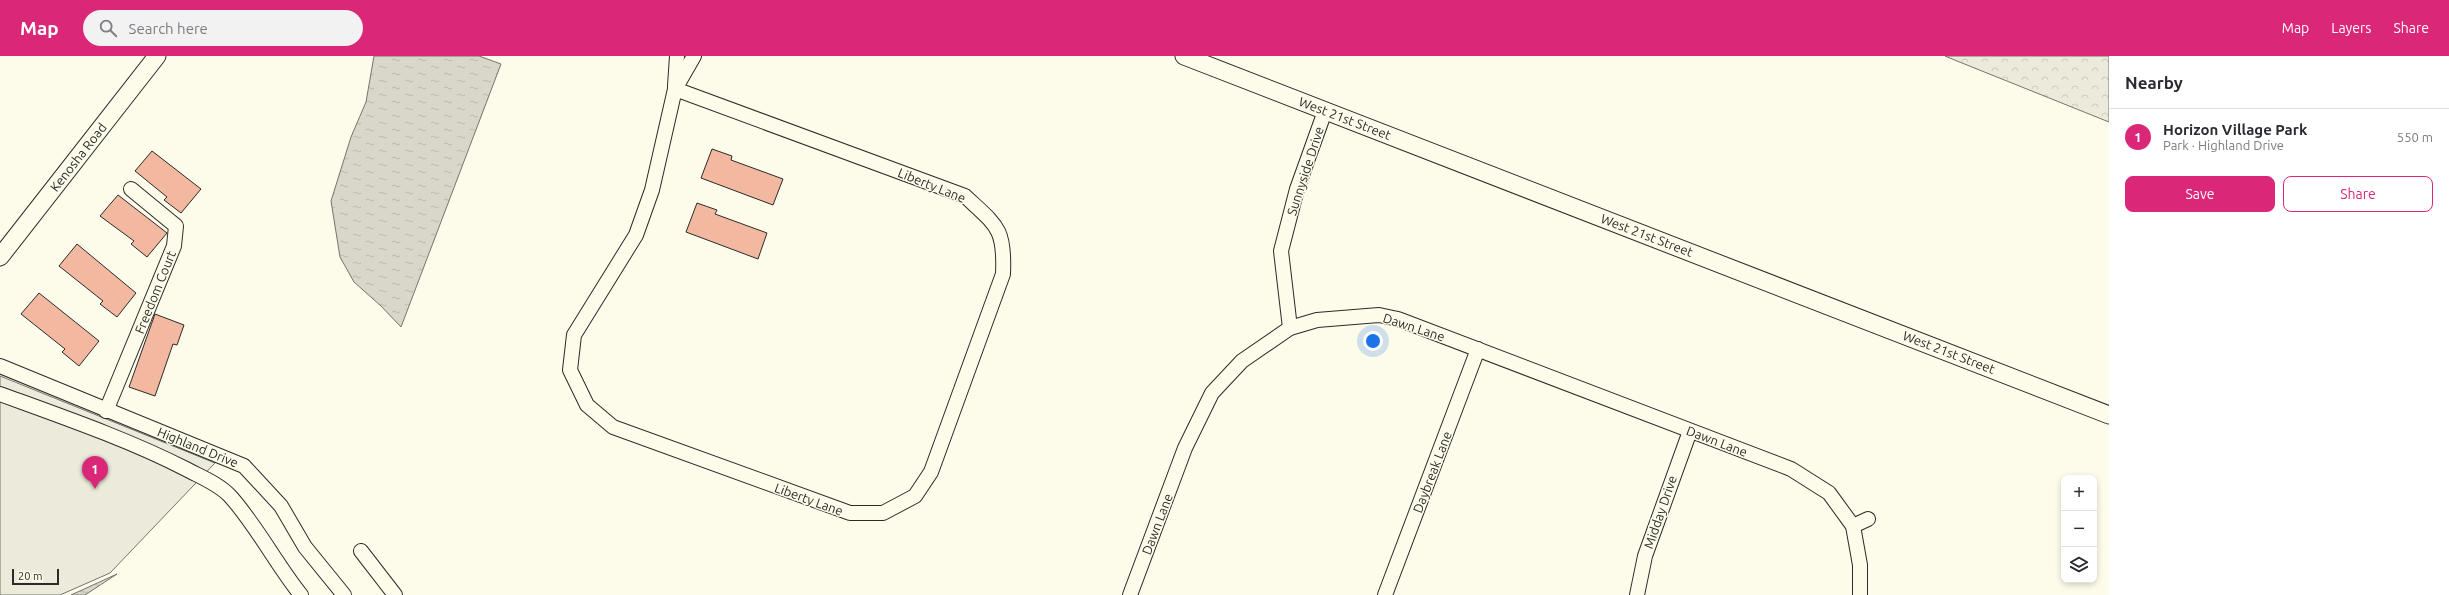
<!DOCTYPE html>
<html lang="en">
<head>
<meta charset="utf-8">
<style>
	body { margin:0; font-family:Ubuntu,sans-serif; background:#f2f2f3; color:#2b2b33 }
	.controls { position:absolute; right:12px; bottom:12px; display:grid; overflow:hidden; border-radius:8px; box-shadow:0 2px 6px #0003 }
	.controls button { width:36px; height:36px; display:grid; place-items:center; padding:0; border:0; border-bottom:1px solid #e1e1e2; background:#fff; color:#2b2b33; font:20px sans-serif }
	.scale { position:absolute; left:12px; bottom:10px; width:47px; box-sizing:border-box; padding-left:4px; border:2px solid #2b2b2b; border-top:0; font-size:11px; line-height:14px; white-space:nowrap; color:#2b2b2b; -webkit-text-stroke:3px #fdfbea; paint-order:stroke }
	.you { position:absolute; left:1373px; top:285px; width:14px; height:14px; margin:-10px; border:3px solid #fff; border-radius:50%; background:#1a73e8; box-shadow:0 0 0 6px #1a73e833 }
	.badge { display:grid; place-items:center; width:26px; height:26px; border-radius:50%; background:#db2777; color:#fff; font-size:13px; font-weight:700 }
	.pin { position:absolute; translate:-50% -33px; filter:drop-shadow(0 1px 2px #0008) }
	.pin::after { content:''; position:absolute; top:21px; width:14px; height:12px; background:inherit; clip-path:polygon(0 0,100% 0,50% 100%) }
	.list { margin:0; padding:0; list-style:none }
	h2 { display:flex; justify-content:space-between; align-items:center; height:52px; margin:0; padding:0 16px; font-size:17px }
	h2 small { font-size:13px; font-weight:400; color:#7c7c81 }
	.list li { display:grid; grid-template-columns:26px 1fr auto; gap:12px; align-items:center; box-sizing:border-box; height:56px; padding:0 16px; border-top:1px solid #e1e1e2 }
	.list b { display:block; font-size:15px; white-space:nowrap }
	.list p { margin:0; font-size:13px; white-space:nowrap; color:#7c7c81 }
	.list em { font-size:13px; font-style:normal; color:#7c7c81 }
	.actions { display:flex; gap:8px; padding:12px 16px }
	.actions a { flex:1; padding:9px 0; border:1px solid #db2777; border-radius:8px; text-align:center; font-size:14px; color:#db2777 }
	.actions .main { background:#db2777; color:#fff }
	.icon { flex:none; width:22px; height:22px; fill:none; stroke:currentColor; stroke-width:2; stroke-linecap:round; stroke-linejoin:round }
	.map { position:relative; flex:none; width:2109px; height:539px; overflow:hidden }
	header { display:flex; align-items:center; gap:24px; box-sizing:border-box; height:56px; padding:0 20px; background:#db2777; color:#fff }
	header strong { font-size:19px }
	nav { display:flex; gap:22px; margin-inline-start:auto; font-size:14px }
	.search { width:280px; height:36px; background:#f2f2f3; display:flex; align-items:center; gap:10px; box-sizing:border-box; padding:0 14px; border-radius:22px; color:#7c7c81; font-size:15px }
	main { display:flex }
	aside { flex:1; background:#fff }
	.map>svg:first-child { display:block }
	.forest { fill:url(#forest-crowns); stroke:#74746e }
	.park { fill:#ecebdb; stroke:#74746e }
	.water { fill:url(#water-ripples); stroke:#74746e }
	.building { fill:#f2b8a0; stroke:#2b2b2b }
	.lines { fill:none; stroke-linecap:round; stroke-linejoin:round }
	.minor-casing { stroke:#2b2b2b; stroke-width:16 }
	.tertiary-casing { stroke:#2b2b2b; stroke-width:19 }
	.minor { stroke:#fdfbea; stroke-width:14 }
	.tertiary { stroke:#fdfbea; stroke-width:17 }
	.labels { text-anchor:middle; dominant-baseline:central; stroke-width:3; stroke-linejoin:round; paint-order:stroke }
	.street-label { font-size:13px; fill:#2b2b2b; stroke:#fdfbea }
</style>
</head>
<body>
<header>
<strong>Map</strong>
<div class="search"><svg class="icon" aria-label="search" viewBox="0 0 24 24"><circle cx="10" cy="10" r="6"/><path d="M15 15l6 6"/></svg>Search here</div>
<nav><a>Map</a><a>Layers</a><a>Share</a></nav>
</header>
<main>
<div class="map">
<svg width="2109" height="539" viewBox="0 0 2109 539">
	<defs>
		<pattern id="forest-crowns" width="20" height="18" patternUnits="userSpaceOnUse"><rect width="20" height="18" fill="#ecebdb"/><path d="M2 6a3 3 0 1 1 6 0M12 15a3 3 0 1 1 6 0" fill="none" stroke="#cbcabc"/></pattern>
		<pattern id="water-ripples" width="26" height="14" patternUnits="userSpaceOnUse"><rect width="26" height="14" fill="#d8d7c9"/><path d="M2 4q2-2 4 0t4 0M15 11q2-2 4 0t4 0" fill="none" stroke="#bab9ad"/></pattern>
	</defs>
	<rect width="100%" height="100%" fill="#fdfbea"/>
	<path class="forest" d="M1945,0H2109V66L1957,5Z"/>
	<path class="park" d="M0,320L215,407L110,517L60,539H0Z"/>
	<g class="water">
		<path d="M374,0H479L501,8L401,271L381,250L354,226L340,201L331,145L351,81L366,46Z"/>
		<path d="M117,518L85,539H71Z"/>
	</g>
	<g class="building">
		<path d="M712,93L732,100L731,104L783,123L773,149L701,122Z"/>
		<path d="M152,95L201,133L181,157L164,144L167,141L135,115Z"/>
		<path d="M118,139L167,177L147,201L131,188L134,185L100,160Z"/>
		<path d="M697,147L717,154L715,158L767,177L758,203L686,176Z"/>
		<path d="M77,188L136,237L117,261L100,248L103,245L59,210Z"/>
		<path d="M39,237L99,285L79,310L62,296L65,293L21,258Z"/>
		<path d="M155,258L184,269L177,289L173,288L155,340L129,331Z"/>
	</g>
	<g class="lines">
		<g class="minor-casing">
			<g id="minor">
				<path d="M675,30L677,0"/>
				<path d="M675,33L965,140C997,170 1005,172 1003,218L931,416L915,440L883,457H850L613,371L587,349L570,314L574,279L636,179L652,134Z"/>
				<path d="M675,33L694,0"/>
				<path d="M1290,272L1281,195L1297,133L1325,55"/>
				<path d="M0,310L244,410L281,450L305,491L344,539"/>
				<path d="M0,338C63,361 127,383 186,413C201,421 219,428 230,440C257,470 276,508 301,539"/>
				<path d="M106,355L174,190L176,170L131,133"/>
				<path d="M1853,470L1868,463"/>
				<path d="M361,495L395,539"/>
				<path d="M1130,539L1185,392L1212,337L1242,305L1290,272L1317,264L1379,259L1398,263L1791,413L1829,437L1853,470L1860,509V539"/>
				<path d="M1385,539L1478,293"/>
				<path d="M1637,539L1645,500L1690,375"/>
			</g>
		</g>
		<g class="tertiary-casing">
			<g id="tertiary">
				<path d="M1184,0L2109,359"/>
				<path d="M0,201L157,0"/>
			</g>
		</g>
		<use href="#minor" class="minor"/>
		<use href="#tertiary" class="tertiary"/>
	</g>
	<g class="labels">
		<g class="street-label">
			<text transform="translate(1345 62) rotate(21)">West 21st Street</text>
			<text transform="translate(78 101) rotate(-52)">Kenosha Road</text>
			<text transform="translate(1305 115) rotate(-72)">Sunnyside Drive</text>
			<text transform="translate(932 129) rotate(22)">Liberty Lane</text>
			<text transform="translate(1647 179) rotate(21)">West 21st Street</text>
			<text transform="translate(155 236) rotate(-68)">Freedom Court</text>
			<text transform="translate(1414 271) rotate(18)">Dawn Lane</text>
			<text transform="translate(1949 296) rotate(21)">West 21st Street</text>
			<text transform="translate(1717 385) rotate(21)">Dawn Lane</text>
			<text transform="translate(198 391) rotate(22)">Highland Drive</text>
			<text transform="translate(1432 416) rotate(-69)">Daybreak Lane</text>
			<text transform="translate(809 443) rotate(20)">Liberty Lane</text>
			<text transform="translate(1660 456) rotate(-71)">Midday Drive</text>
			<text transform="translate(1157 468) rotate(-69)">Dawn Lane</text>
		</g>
	</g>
</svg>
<div class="controls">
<button>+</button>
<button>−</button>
<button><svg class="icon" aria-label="layers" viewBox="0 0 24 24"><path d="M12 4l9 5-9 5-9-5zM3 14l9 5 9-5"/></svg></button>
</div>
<div class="scale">20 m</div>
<div class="you"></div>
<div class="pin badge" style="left:95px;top:433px">1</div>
</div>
<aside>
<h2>Nearby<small></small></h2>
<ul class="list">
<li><span class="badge">1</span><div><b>Horizon Village Park</b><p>Park · Highland Drive</p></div><em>550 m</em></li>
</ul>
<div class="actions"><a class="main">Save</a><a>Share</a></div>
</aside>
</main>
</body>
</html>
